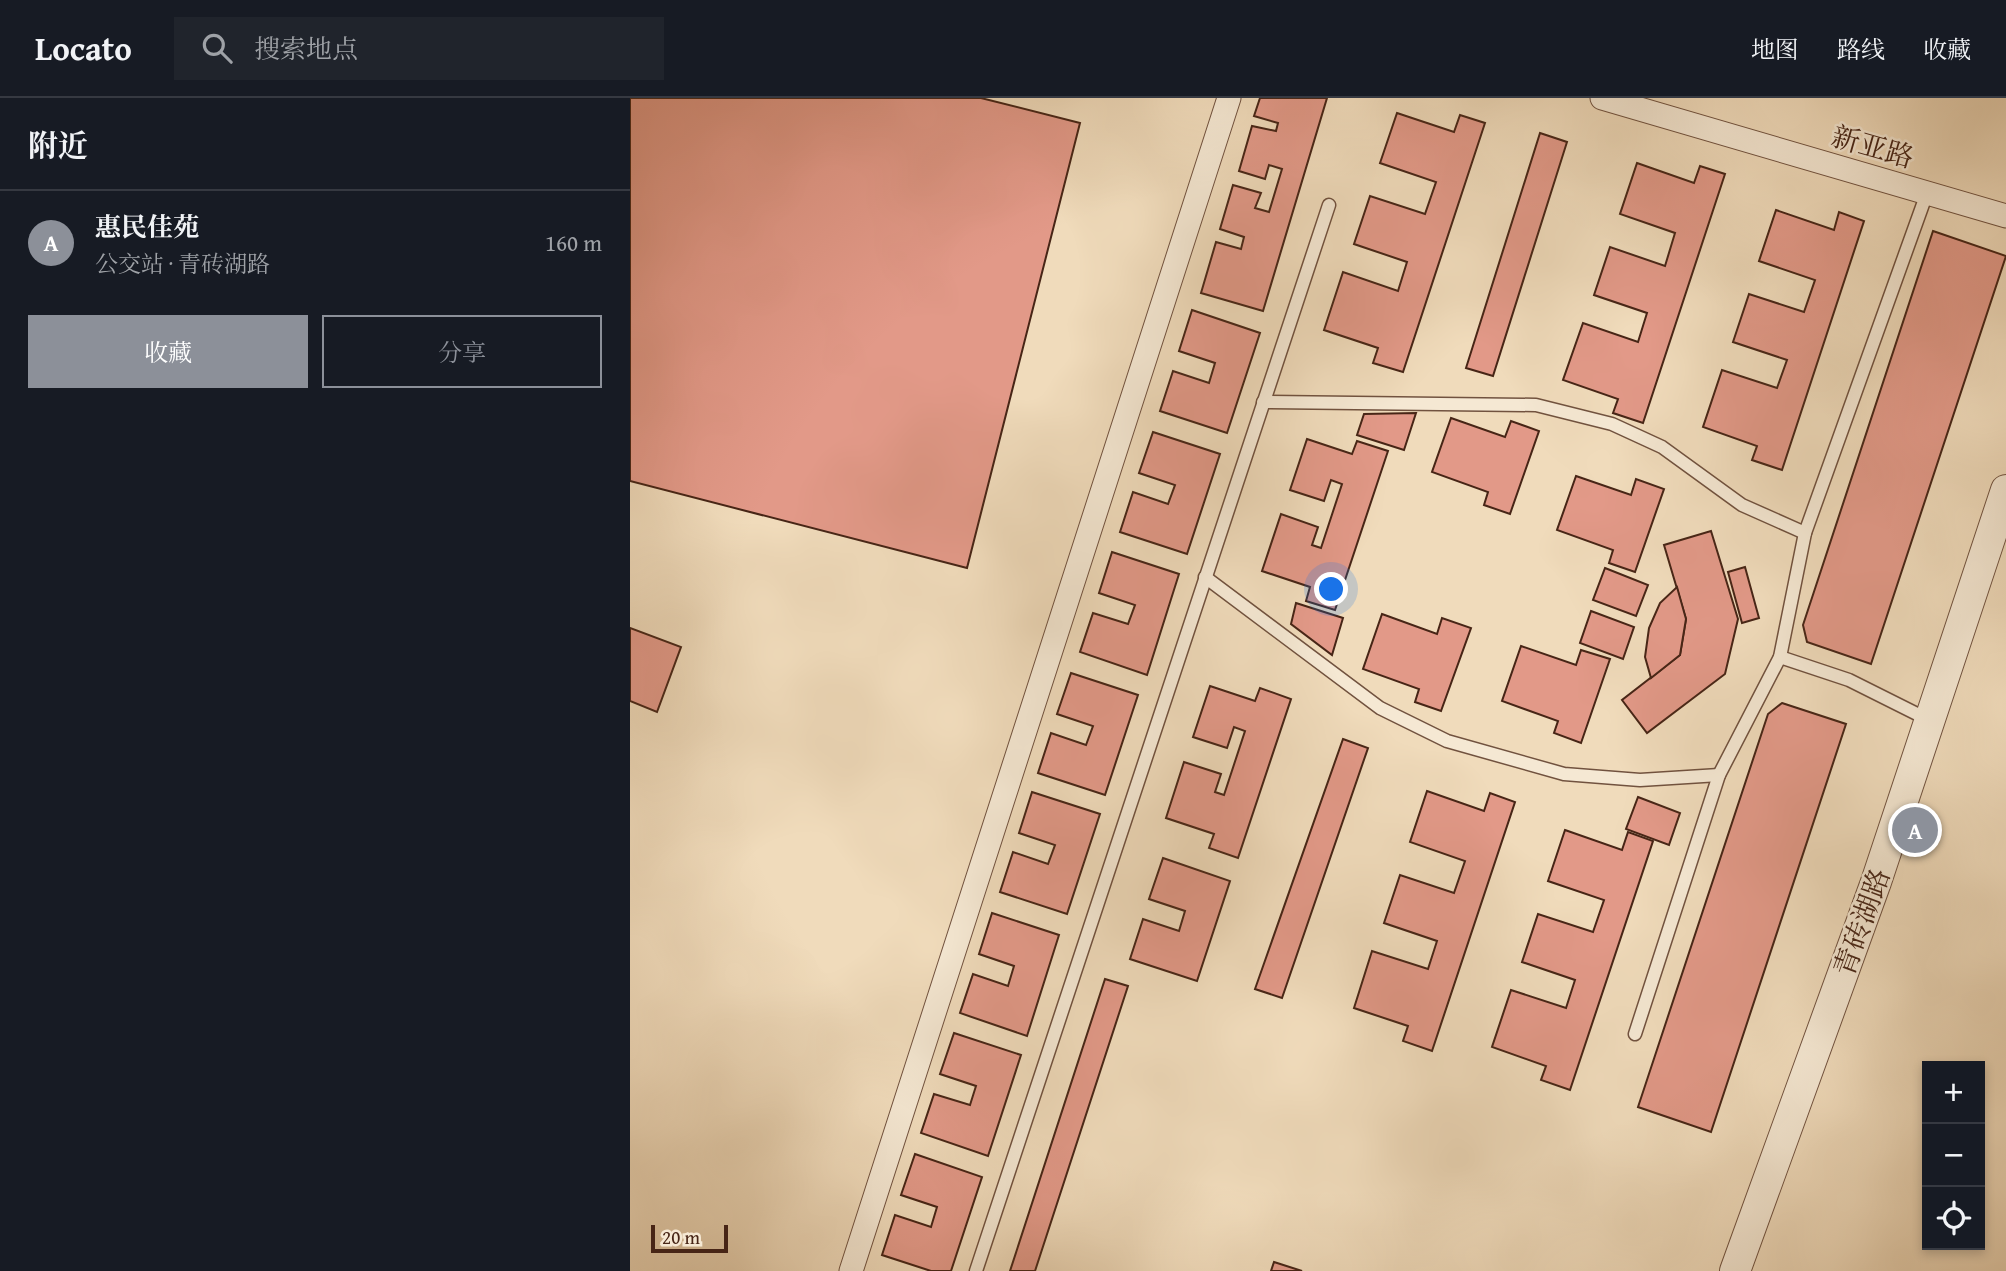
<!DOCTYPE html>
<html lang="zh">
<head>
<meta charset="utf-8">
<style>
	body { margin:0; font-family:"Gentium Book Plus","Noto Serif SC",serif; background:#20242c; color:#f1f3f6 }
	.controls { position:absolute; right:21px; bottom:21px; display:grid; overflow:hidden; border-radius:0px; box-shadow:0 4px 10px #0003 }
	.controls button { width:63px; height:63px; display:grid; place-items:center; padding:0; border:0; border-bottom:2px solid #363941; background:#171b24; color:#f1f3f6; font:35px sans-serif }
	.scale { position:absolute; left:21px; bottom:18px; width:77px; box-sizing:border-box; padding-left:7px; border:4px solid #472516; border-top:0; font-size:19px; line-height:24px; white-space:nowrap; color:#472516; -webkit-text-stroke:5px #f5e8d3; paint-order:stroke }
	.you { position:absolute; left:702px; top:492px; width:24px; height:24px; margin:-18px; border:5px solid #fff; border-radius:50%; background:#1a73e8; box-shadow:0 0 0 10px #1a73e833 }
	.badge { display:grid; place-items:center; width:46px; height:46px; border-radius:50%; background:#8c9099; color:#fff; font-size:23px; font-weight:700 }
	.pin { position:absolute; translate:-50% -50%; border:4px solid #fff; box-shadow:0 2px 7px #0006 }
	.list { margin:0; padding:0; list-style:none }
	h2 { display:flex; justify-content:space-between; align-items:center; height:91px; margin:0; padding:0 28px; font-size:30px }
	h2 small { font-size:23px; font-weight:400; color:#9ea1a6 }
	.list li { display:grid; grid-template-columns:46px 1fr auto; gap:21px; align-items:center; box-sizing:border-box; height:105px; padding:0 28px; border-top:2px solid #363941 }
	.list b { display:block; font-size:26px; white-space:nowrap }
	.list p { margin:0; font-size:23px; white-space:nowrap; color:#9ea1a6 }
	.list em { font-size:23px; font-style:normal; color:#9ea1a6 }
	.actions { display:flex; gap:14px; padding:21px 28px }
	.actions a { flex:1; padding:16px 0; border:2px solid #8c9099; border-radius:0px; text-align:center; font-size:24px; color:#8c9099 }
	.actions .main { background:#8c9099; color:#fff }
	.icon { flex:none; width:38px; height:38px; fill:none; stroke:currentColor; stroke-width:2; stroke-linecap:round; stroke-linejoin:round }
	.map { position:relative; flex:none; width:1376px; height:1173px; overflow:hidden }
	header { display:flex; align-items:center; gap:42px; box-sizing:border-box; height:98px; padding:0 35px; background:#171b24; border-bottom:2px solid #363941 }
	header strong { font-size:33px }
	nav { display:flex; gap:38px; margin-inline-start:auto; font-size:24px }
	.search { width:490px; height:63px; background:#20242c; display:flex; align-items:center; gap:18px; box-sizing:border-box; padding:0 24px; border-radius:0px; color:#9ea1a6; font-size:26px }
	main { display:flex }
	aside { flex:1; background:#171b24 }
	.map>svg:first-child { display:block }
	.building { fill:#e29988; stroke:#472516; stroke-width:2 }
	.lines { fill:none; stroke-linecap:round; stroke-linejoin:round }
	.service-casing { stroke:#71523f; stroke-width:15 }
	.minor-casing { stroke:#71523f; stroke-width:25 }
	.tertiary-casing { stroke:#71523f; stroke-width:32 }
	.service { stroke:#f5e8d3; stroke-width:12 }
	.minor { stroke:#f5e8d3; stroke-width:23 }
	.tertiary { stroke:#f5e8d3; stroke-width:30 }
	.labels { text-anchor:middle; dominant-baseline:central; stroke-width:5; stroke-linejoin:round; paint-order:stroke }
	.street-label { font-size:28px; fill:#472516; stroke:#f5e8d3 }
</style>
</head>
<body>
<header>
<strong>Locato</strong>
<div class="search"><svg class="icon" aria-label="search" viewBox="0 0 24 24"><circle cx="10" cy="10" r="6"/><path d="M15 15l6 6"/></svg>搜索地点</div>
<nav><a>地图</a><a>路线</a><a>收藏</a></nav>
</header>
<main>
<aside>
<h2>附近<small></small></h2>
<ul class="list">
<li><span class="badge">A</span><div><b>惠民佳苑</b><p>公交站 · 青砖湖路</p></div><em>160 m</em></li>
</ul>
<div class="actions"><a class="main">收藏</a><a>分享</a></div>
</aside>
<div class="map">
<svg width="1376" height="1173" viewBox="0 0 1376 1173">
	<rect width="100%" height="100%" fill="#f0dbbb"/>
	<filter id="stains"><feTurbulence type="fractalNoise" baseFrequency=".00286" numOctaves="4"/><feColorMatrix values="0 0 0 0 .2 0 0 0 0 .09 0 0 0 0 .02 0 0 0 .5 -.17"/></filter>
	<radialGradient id="worn" r=".72"><stop offset=".6" stop-color="#630" stop-opacity="0"/><stop offset="1" stop-color="#630" stop-opacity=".3"/></radialGradient>
	<g class="building">
		<path d="M0,0H351L450,25L337,470L0,383Z"/>
		<path d="M630,0H697L633,213L571,195L586,144L611,151L614,139L590,131L603,87L631,95L625,110L639,114L652,71L639,67L635,81L609,73L622,28L646,33L648,25L624,18Z"/>
		<path d="M767,15L824,34L830,17L855,25L773,274L743,265L748,250L694,232L713,174L768,193L777,164L724,146L740,98L795,116L806,84L750,65Z"/>
		<path d="M910,35L937,44L863,278L836,270Z"/>
		<path d="M1007,65L1064,85L1070,68L1095,76L1013,325L983,315L988,301L933,282L953,225L1008,244L1017,215L964,197L980,149L1035,168L1045,135L990,116Z"/>
		<path d="M1146,112L1204,132L1209,114L1234,123L1152,372L1122,362L1127,348L1073,329L1092,272L1147,290L1157,262L1103,244L1119,196L1174,214L1185,182L1129,163Z"/>
		<path d="M1303,133L1376,158L1241,566L1177,544L1173,527Z"/>
		<path d="M562,212L630,235L597,335L530,313L543,273L579,285L585,265L549,253Z"/>
		<path d="M786,315L774,352L727,337L734,316Z"/>
		<path d="M821,320L875,339L881,323L909,333L880,416L854,407L858,394L802,374Z"/>
		<path d="M523,334L590,356L557,456L490,434L503,394L538,406L545,387L509,375Z"/>
		<path d="M677,341L722,356L727,343L758,353L705,512L676,503L680,489L632,473L651,416L688,429L682,447L691,450L712,386L701,382L694,403L660,392Z"/>
		<path d="M946,378L1001,397L1006,381L1034,391L1005,474L979,465L983,452L927,432Z"/>
		<path d="M1081,433L1108,521L1095,576L1017,635L992,602L1050,557L1056,521L1034,447Z"/>
		<path d="M482,454L549,476L517,577L450,554L463,515L498,526L505,507L469,495Z"/>
		<path d="M1115,469L1129,520L1112,525L1098,474Z"/>
		<path d="M975,470L1018,487L1006,518L963,502Z"/>
		<path d="M1047,489L1056,521L1050,557L1021,580L1015,559L1019,530L1030,505Z"/>
		<path d="M666,505L713,520L702,557L661,526Z"/>
		<path d="M961,513L1004,529L993,561L950,545Z"/>
		<path d="M752,516L807,536L812,520L841,530L811,613L785,604L789,591L733,571Z"/>
		<path d="M0,530L51,549L27,614L0,603Z"/>
		<path d="M891,548L946,567L951,552L980,561L951,645L924,635L928,623L872,603Z"/>
		<path d="M441,575L508,597L475,697L408,675L421,635L456,647L463,628L427,616Z"/>
		<path d="M580,588L625,603L630,590L661,601L608,760L579,750L584,736L536,720L554,664L591,676L585,694L594,697L615,633L604,629L597,650L563,639Z"/>
		<path d="M1152,605L1216,626L1081,1034L1008,1009L1138,616Z"/>
		<path d="M713,641L738,650L652,900L625,891Z"/>
		<path d="M797,693L854,713L860,695L885,704L802,953L773,943L778,928L724,910L742,853L798,871L807,843L754,825L770,777L824,795L835,763L780,744Z"/>
		<path d="M402,694L470,716L437,816L370,794L383,754L418,766L425,747L389,735Z"/>
		<path d="M1008,699L1050,715L1039,747L996,731Z"/>
		<path d="M935,732L992,752L998,734L1023,743L940,992L911,982L916,968L862,949L881,892L936,910L945,882L892,864L908,816L963,834L974,802L918,783Z"/>
		<path d="M533,760L600,783L567,883L500,861L513,821L549,833L555,813L519,801Z"/>
		<path d="M362,815L429,837L397,938L330,915L343,876L378,888L384,868L349,856Z"/>
		<path d="M475,881L498,888L405,1173H380Z"/>
		<path d="M324,935L391,957L358,1058L291,1035L304,996L340,1007L346,988L310,976Z"/>
		<path d="M285,1056L352,1079L321,1173H301L252,1157L265,1117L301,1129L307,1109L271,1097Z"/>
		<path d="M644,1164L672,1173H641Z"/>
	</g>
	<g class="lines">
		<g class="service-casing">
			<g id="service">
				<path d="M633,304L906,307L982,326L1032,349L1112,407L1175,435"/>
				<path d="M575,479L750,610L817,643L934,676L1010,682L1089,677"/>
				<path d="M1150,559L1219,582L1299,622"/>
				<path d="M1005,936L1089,677L1150,559L1175,435L1297,95"/>
				<path d="M346,1173L699,107"/>
			</g>
		</g>
		<g class="minor-casing">
			<g id="minor">
				<path d="M972,0L1376,118"/>
				<path d="M221,1173L599,0"/>
			</g>
		</g>
		<g class="tertiary-casing">
			<path id="tertiary" d="M1105,1173L1246,784L1376,392"/>
		</g>
		<use href="#service" class="service"/>
		<use href="#minor" class="minor"/>
		<use href="#tertiary" class="tertiary"/>
	</g>
	<g class="labels">
		<g class="street-label">
			<text transform="translate(1243 48) rotate(16)">新亚路</text>
			<text transform="translate(1231 824) rotate(-70)">青砖湖路</text>
		</g>
	</g>
	<rect width="100%" height="100%" filter="url(#stains)"/>
	<rect width="100%" height="100%" fill="url(#worn)"/>
</svg>
<div class="controls">
<button>+</button>
<button>−</button>
<button><svg class="icon" aria-label="locate" viewBox="0 0 24 24"><circle cx="12" cy="12" r="6"/><path d="M12 2v4M12 18v4M2 12h4M18 12h4"/></svg></button>
</div>
<div class="scale">20 m</div>
<div class="you"></div>
<div class="pin badge" style="left:1285px;top:732px">A</div>
</div>
</main>
</body>
</html>
